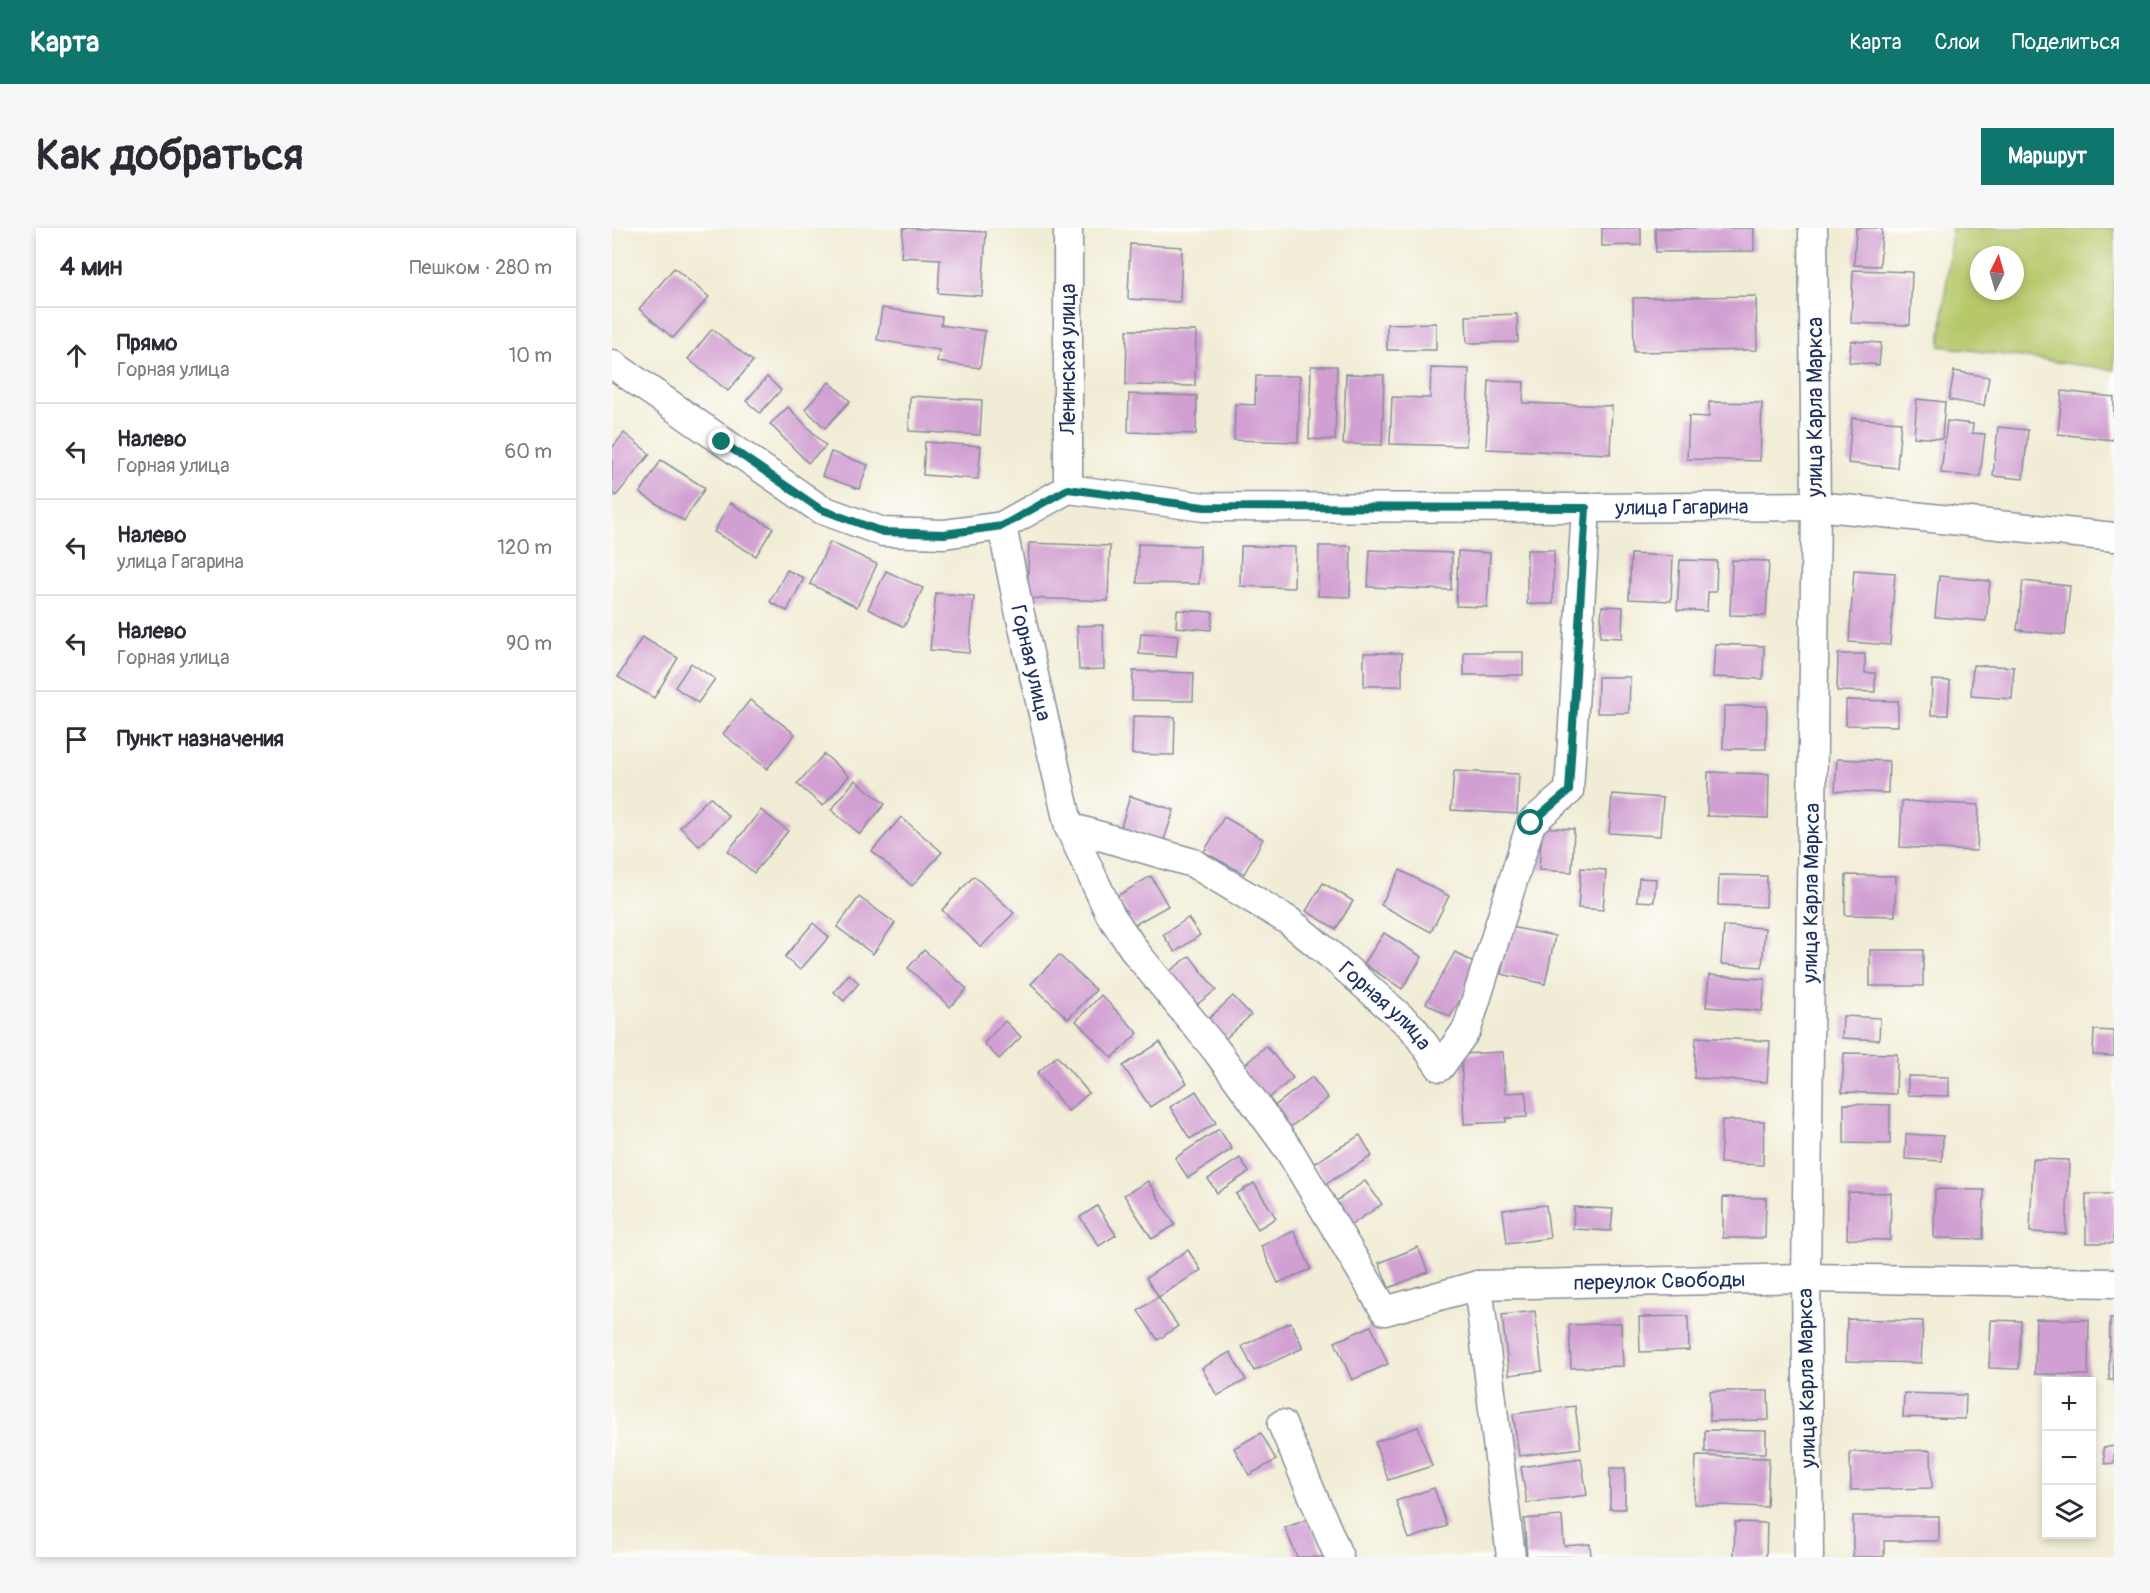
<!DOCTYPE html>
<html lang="ru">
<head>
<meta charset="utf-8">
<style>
	body { margin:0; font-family:Pangolin,sans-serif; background:#f7f7f7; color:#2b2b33 }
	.controls { position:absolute; right:18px; bottom:18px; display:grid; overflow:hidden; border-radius:0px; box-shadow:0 3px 9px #0003 }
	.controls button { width:54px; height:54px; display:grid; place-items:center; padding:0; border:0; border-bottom:2px solid #e1e1e2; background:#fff; color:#2b2b33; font:30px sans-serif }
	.compass { position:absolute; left:1358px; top:18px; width:54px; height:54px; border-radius:50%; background:#fff; box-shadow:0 3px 9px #0003; rotate:5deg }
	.stop { position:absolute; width:18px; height:18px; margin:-14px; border:4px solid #0f766e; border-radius:50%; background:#fff }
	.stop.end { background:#0f766e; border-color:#fff; box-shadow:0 2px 6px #0008 }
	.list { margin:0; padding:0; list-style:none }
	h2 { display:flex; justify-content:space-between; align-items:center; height:78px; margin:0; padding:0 24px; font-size:26px }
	h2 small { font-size:20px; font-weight:400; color:#7c7c81 }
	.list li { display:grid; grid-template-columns:39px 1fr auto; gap:18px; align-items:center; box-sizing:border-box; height:96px; padding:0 24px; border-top:2px solid #e1e1e2 }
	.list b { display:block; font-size:22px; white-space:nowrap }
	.list p { margin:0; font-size:20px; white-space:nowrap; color:#7c7c81 }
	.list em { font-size:20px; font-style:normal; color:#7c7c81 }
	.icon { flex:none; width:33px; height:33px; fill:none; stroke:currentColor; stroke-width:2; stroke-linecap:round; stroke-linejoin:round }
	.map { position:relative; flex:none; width:1502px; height:1329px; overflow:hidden; border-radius:0px }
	header { display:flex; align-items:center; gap:36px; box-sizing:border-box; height:84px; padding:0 30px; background:#0f766e; color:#fff }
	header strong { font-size:28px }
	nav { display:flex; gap:33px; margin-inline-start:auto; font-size:21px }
	.intro { display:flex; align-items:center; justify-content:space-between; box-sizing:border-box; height:144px; padding:0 36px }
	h1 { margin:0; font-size:42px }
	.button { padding:15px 27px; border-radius:0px; background:#0f766e; color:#fff; font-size:21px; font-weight:700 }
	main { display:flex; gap:36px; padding:0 36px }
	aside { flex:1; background:#fff; border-radius:0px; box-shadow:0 3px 9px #0003 }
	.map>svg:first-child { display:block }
	.green { fill:#b6c86b; stroke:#687c64; stroke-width:1.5; fill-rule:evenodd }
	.building { fill:#d19fd2 }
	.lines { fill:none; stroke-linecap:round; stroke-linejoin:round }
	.street-casing { stroke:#868e9a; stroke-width:31 }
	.street { stroke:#fff; stroke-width:28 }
	.route { stroke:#0f766e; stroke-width:8 }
	.labels { text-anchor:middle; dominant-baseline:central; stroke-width:5; stroke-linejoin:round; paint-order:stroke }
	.street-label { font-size:21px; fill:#1b2f5e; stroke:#fdfcf7 }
</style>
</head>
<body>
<header>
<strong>Карта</strong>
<nav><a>Карта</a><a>Слои</a><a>Поделиться</a></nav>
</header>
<div class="intro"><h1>Как добраться</h1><a class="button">Маршрут</a></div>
<main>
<aside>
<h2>4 мин<small>Пешком · 280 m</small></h2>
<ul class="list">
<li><svg class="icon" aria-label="ahead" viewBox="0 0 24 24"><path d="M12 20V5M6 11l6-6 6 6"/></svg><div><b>Прямо</b><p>Горная улица</p></div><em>10 m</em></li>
<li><svg class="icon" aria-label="left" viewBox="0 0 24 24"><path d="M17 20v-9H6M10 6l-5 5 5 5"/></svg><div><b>Налево</b><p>Горная улица</p></div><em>60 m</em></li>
<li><svg class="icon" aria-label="left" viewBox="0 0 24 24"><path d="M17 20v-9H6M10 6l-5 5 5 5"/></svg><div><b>Налево</b><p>улица Гагарина</p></div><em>120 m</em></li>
<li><svg class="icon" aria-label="left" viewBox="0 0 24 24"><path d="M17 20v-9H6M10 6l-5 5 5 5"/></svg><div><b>Налево</b><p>Горная улица</p></div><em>90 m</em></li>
<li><svg class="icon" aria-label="arrive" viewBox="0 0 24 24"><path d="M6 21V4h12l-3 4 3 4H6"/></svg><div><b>Пункт назначения</b></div></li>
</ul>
</aside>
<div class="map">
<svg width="1502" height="1329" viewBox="0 0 1502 1329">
	<rect width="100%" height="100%" fill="#fdfcf7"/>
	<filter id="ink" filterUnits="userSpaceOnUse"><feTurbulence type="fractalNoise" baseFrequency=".0167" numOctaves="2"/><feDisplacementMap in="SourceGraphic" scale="12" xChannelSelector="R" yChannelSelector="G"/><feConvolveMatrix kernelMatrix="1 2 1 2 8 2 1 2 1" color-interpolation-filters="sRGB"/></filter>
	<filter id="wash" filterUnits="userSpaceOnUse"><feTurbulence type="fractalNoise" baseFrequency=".008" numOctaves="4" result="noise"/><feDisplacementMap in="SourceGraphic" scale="24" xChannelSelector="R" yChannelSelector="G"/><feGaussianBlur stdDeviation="1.35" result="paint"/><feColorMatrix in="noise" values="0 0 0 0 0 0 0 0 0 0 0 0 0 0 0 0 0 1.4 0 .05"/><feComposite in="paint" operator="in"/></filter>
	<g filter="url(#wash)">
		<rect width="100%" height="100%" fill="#f1ecd5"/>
		<path class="green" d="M1340,0H1502V142L1328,118ZM1367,27H1403V63H1367Z"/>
		<g id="blocks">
			<g class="building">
				<path d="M291,0L374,4L370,68L326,65L328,31L289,29Z"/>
				<path d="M990,0H1029V17L990,18Z"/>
				<path d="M1043,0H1142V23L1044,24Z"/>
				<path d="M1244,0H1270L1268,38L1242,37Z"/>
				<path d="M518,16L570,19L568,74L516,71Z"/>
				<path d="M62,40L97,69L61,110L27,81Z"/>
				<path d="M1241,42L1300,44L1298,97L1239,95Z"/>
				<path d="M1144,68L1145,122L1022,124L1021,70Z"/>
				<path d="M270,80L330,89L329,97L373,103L368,140L325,134L327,122L265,112Z"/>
				<path d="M905,86L906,114L855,115L854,88Z"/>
				<path d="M824,95V122H775V96Z"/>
				<path d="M100,101L141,133L116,163L76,131Z"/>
				<path d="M515,102L584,103L583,158L514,157Z"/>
				<path d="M1239,113L1269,115L1267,137L1237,134Z"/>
				<path d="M699,138H725L723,212L697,211Z"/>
				<path d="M819,140L857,141L854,218L778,216L780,169L818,170Z"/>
				<path d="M1342,143L1377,149L1372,178L1337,172Z"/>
				<path d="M734,146L772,147L770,217L731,216Z"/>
				<path d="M644,148H688L686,214L622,212L623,176L643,177Z"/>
				<path d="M155,149L169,162L148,185L134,173Z"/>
				<path d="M877,153L912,154L911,175L1000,178L998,226L874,221Z"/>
				<path d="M217,154L238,173L213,200L193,181Z"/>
				<path d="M1450,163L1502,169L1501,212L1446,206Z"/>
				<path d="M517,166L585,168L584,206L516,204Z"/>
				<path d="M298,168L370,172L368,207L297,203Z"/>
				<path d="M1305,171L1333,174L1330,211L1302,209Z"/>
				<path d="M1097,174L1150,175L1148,233L1075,231L1077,188L1097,189Z"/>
				<path d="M176,179L214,218L196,235L158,196Z"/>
				<path d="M1240,190L1289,194L1285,240L1236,235Z"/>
				<path d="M1335,193L1361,196L1360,205L1373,206L1368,249L1329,245Z"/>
				<path d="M1386,199L1416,202L1411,251L1381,248Z"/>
				<path d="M12,205L38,226L4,268L0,264V220Z"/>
				<path d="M313,214L369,218L366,251L311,247Z"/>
				<path d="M219,224L256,237L247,261L210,248Z"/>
				<path d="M49,232L93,260L72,293L28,265Z"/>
				<path d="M118,275L161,300L144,328L102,304Z"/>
				<path d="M218,314L265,336L245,379L198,356Z"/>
				<path d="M417,315L498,318L496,373L415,370Z"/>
				<path d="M526,316L588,318L587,356L525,355Z"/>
				<path d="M629,318L683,319L682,360L628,358Z"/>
				<path d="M707,318H739L738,369L706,368Z"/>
				<path d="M758,322L840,325L839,362L756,359Z"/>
				<path d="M915,322H942L941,376H915Z"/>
				<path d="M846,323L878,325L875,379L844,378Z"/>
				<path d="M1019,326L1061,328L1059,373L1017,371Z"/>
				<path d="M1068,332L1105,333L1104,364H1096L1095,383L1065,382Z"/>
				<path d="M1120,332L1157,333L1154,388L1118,387Z"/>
				<path d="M175,342L192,350L175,383L158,374Z"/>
				<path d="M1242,342L1283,345L1278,417L1237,414Z"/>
				<path d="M274,343L311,360L292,399L256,381Z"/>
				<path d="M1327,348L1378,353L1374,393L1323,389Z"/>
				<path d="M1411,353L1458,358L1453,407L1405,402Z"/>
				<path d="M324,365L362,368L357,425L318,422Z"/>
				<path d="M990,378L1011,379L1010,410L988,409Z"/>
				<path d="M565,382L601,384L599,402L564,399Z"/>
				<path d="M491,397L492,441L467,442L465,398Z"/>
				<path d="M529,405L566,407L564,429L527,426Z"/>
				<path d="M30,409L66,430L42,470L6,449Z"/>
				<path d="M1103,416L1152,418L1151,451L1101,449Z"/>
				<rect x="852" y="424" width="59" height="23"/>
				<rect x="752" y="425" width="38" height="33"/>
				<path d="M1226,426H1253V445H1263V464L1225,463Z"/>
				<path d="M79,435L103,451L86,475L63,459Z"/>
				<path d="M1361,437L1402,439L1400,471L1359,468Z"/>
				<path d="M521,443L582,445L581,473L520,472Z"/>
				<path d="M986,449H1018L1017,485H985Z"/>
				<path d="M1320,452L1338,453L1336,487H1319Z"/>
				<path d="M138,472L183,506L155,541L111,506Z"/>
				<path d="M1234,472L1286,473V498L1234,497Z"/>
				<path d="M1112,478H1155L1154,521H1111Z"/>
				<path d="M521,488L563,489L562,527L520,526Z"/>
				<path d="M212,526L237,548L211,578L185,556Z"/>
				<path d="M1225,531L1277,533L1276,565L1223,563Z"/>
				<path d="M842,543L907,546L905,586L839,582Z"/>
				<path d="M1096,544L1157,546L1156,590L1095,588Z"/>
				<path d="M243,552L273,576L248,606L219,582Z"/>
				<path d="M1000,566L1051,570L1048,608L997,605Z"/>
				<path d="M518,568L562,582L552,612L509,599Z"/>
				<path d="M98,569L117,589L87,618L68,599Z"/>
				<path d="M1290,573L1367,577L1365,623L1288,619Z"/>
				<path d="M149,582L176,603L142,645L116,623Z"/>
				<path d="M289,589L330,624L300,658L260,623Z"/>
				<path d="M612,589L651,611L632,646L592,624Z"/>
				<path d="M930,599L962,601L960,644L927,642Z"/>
				<path d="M969,640L994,642L991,682L966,680Z"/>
				<path d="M788,642L837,668L819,704L769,677Z"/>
				<path d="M1107,647L1155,648L1154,679L1106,677Z"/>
				<path d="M1234,647L1284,648L1283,688L1233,687Z"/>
				<path d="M362,648L402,685L369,719L330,682Z"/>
				<path d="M539,648L556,678L522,697L505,668Z"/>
				<path d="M1027,650L1044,651L1042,674L1025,673Z"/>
				<path d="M711,655L741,673L724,701L694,683Z"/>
				<path d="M247,669L283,695L261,726L225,699Z"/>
				<path d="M576,690L588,707L563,724L551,707Z"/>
				<path d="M201,695L217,709L188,742L173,729Z"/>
				<path d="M1112,698L1153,700L1150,739L1109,736Z"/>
				<path d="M899,699L943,708L933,756L889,746Z"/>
				<path d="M772,705L810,729L790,761L752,736Z"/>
				<path d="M312,722L355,761L338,779L296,740Z"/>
				<rect x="1258" y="722" width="53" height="36"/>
				<path d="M843,724L867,738L838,789L814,775Z"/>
				<path d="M447,727L484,762L456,791L419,756Z"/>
				<path d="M578,728L604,762L580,780L554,746Z"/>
				<path d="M237,746L247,755L232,773L222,764Z"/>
				<path d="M1097,747L1153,751L1150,783L1094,779Z"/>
				<path d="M489,767L526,805L500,830L464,793Z"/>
				<path d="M621,768L639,787L611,813L593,794Z"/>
				<path d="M1231,788L1268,790L1267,812L1230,810Z"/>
				<path d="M393,793L409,809L387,831L372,815Z"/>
				<path d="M1482,802L1502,803V828L1481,827Z"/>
				<path d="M1084,809L1158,813L1155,854L1082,850Z"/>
				<path d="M548,814L575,855L538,879L511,838Z"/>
				<path d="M654,818L681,850L656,871L629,840Z"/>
				<path d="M891,824L893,865L914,864L915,889L894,890V894L852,896L849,826Z"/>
				<path d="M1232,825L1285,826L1284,866L1230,864Z"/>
				<path d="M445,828L477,865L456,883L425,845Z"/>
				<path d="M1296,848L1337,849V868L1296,867Z"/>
				<path d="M700,849L716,870L676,901L660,880Z"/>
				<path d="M584,863L604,895L578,911L558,879Z"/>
				<path d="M1232,876L1278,877V916L1232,915Z"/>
				<path d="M1110,892L1152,893L1151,937L1108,935Z"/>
				<path d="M607,901L620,921L576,950L563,930Z"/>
				<path d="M1294,906L1331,908L1330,933L1293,931Z"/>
				<path d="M748,907L760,928L714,956L701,936Z"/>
				<path d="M628,930L637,944L605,965L596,951Z"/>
				<path d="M1421,931L1457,932L1454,1006L1418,1004Z"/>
				<path d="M536,953L563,997L540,1011L512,967Z"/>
				<path d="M753,953L770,976L739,997L723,974Z"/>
				<path d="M642,955L664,990L646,1001L624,966Z"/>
				<path d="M1323,961L1372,962L1371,1011L1322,1010Z"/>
				<path d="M1236,964L1279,965L1278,1012L1235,1011Z"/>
				<rect x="1474" y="966" width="28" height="49"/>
				<path d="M1111,969L1154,970L1153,1010H1111Z"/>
				<path d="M934,977L938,1010L895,1016L891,982Z"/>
				<path d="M485,978L504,1007L487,1018L468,989Z"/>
				<path d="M962,979L1001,981L999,1003L961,1001Z"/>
				<path d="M682,1003L699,1041L666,1055L649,1018Z"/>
				<path d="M806,1019L816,1044L777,1060L767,1035Z"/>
				<path d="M576,1022L589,1042L547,1069L534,1050Z"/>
				<path d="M546,1069L566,1098L546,1112L526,1083Z"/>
				<path d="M923,1083L930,1143L897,1147L890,1087Z"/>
				<path d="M1076,1088L1077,1122L1028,1124L1027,1089Z"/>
				<path d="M1498,1090H1502V1152H1497Z"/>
				<path d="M1235,1091L1311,1093L1309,1135L1234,1133Z"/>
				<path d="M1424,1091L1477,1092L1476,1147L1423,1146Z"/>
				<path d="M1379,1092L1409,1093L1407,1141L1377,1140Z"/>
				<path d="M679,1094L691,1120L642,1143L630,1118Z"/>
				<path d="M1009,1095L1011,1138L959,1140L957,1097Z"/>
				<path d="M759,1098L776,1136L740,1152L723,1114Z"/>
				<path d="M618,1124L634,1152L605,1168L590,1140Z"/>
				<path d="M1098,1163H1156L1157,1192L1098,1193Z"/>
				<path d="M1292,1165L1354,1167L1353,1191L1291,1189Z"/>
				<path d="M963,1178L969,1220L907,1228L901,1186Z"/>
				<path d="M806,1199L820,1238L776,1252L763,1214Z"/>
				<path d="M1093,1202L1154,1203V1225L1093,1224Z"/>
				<path d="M649,1205L664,1232L637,1247L622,1220Z"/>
				<path d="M1502,1218V1235L1493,1236L1491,1220Z"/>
				<path d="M1319,1222L1320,1260L1239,1262L1238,1224Z"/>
				<path d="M1084,1228L1157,1230L1155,1279L1082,1276Z"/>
				<path d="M969,1230L975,1267L915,1275L909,1239Z"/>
				<rect x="998" y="1240" width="15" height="41"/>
				<path d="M822,1260L835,1298L797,1311L784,1273Z"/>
				<path d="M950,1288L952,1318L978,1316L979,1329H915L912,1291Z"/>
				<path d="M1241,1288H1327V1313H1272V1329H1241Z"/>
				<path d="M696,1291L712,1329H685L673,1300Z"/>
				<path d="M1123,1294L1155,1295L1154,1329H1122Z"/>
			</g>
		</g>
	</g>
	<g filter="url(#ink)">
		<use href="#blocks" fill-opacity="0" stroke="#868e9a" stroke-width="1.5"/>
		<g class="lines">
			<g class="street-casing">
				<g id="street">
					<path d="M456,0V261"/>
					<path d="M0,136L208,281L271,304L332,306L390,298L456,261"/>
					<path id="s1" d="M456,261L592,279L974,280L1204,278L1502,309"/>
					<path id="s2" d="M390,298L407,382L457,599L581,635L677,693L722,730L801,800L828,839L855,801L919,595L957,563L974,280"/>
					<path id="s3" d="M457,599L498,686L525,726L604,822L677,922L773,1083L866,1057L1194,1050L1502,1055"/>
					<path d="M866,1057L899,1329"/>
					<path d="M670,1196L727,1329"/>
					<path id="s4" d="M1197,1329L1194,1050L1204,278L1201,0"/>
				</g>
			</g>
			<use href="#street" class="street"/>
		</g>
	</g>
	<g class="lines" filter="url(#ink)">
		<path class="route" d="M110,214L208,281L271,304L332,306L390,298L456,261L592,279L974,280L957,563L919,595"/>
	</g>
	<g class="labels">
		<g class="street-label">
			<text transform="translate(456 131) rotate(-90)">Ленинская улица</text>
			<text transform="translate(1203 179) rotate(-90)">улица Карла Маркса</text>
			<text stroke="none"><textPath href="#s1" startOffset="615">улица Гагарина</textPath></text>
			<text stroke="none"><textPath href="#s2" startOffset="140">Горная улица</textPath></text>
			<text stroke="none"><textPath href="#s4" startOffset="664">улица Карла Маркса</textPath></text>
			<text stroke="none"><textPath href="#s2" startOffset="678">Горная улица</textPath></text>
			<text stroke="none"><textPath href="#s3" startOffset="858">переулок Свободы</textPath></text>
			<text transform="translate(1195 1150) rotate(-91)">улица Карла Маркса</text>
		</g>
	</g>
</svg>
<div class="controls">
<button>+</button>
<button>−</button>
<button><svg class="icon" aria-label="layers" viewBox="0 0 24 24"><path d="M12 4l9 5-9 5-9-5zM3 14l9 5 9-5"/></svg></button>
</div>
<svg class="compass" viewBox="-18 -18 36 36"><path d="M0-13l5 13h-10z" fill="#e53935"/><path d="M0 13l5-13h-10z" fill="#7c7c81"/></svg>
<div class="stop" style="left:919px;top:595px"></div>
<div class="stop end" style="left:110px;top:214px"></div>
</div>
</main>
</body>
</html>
